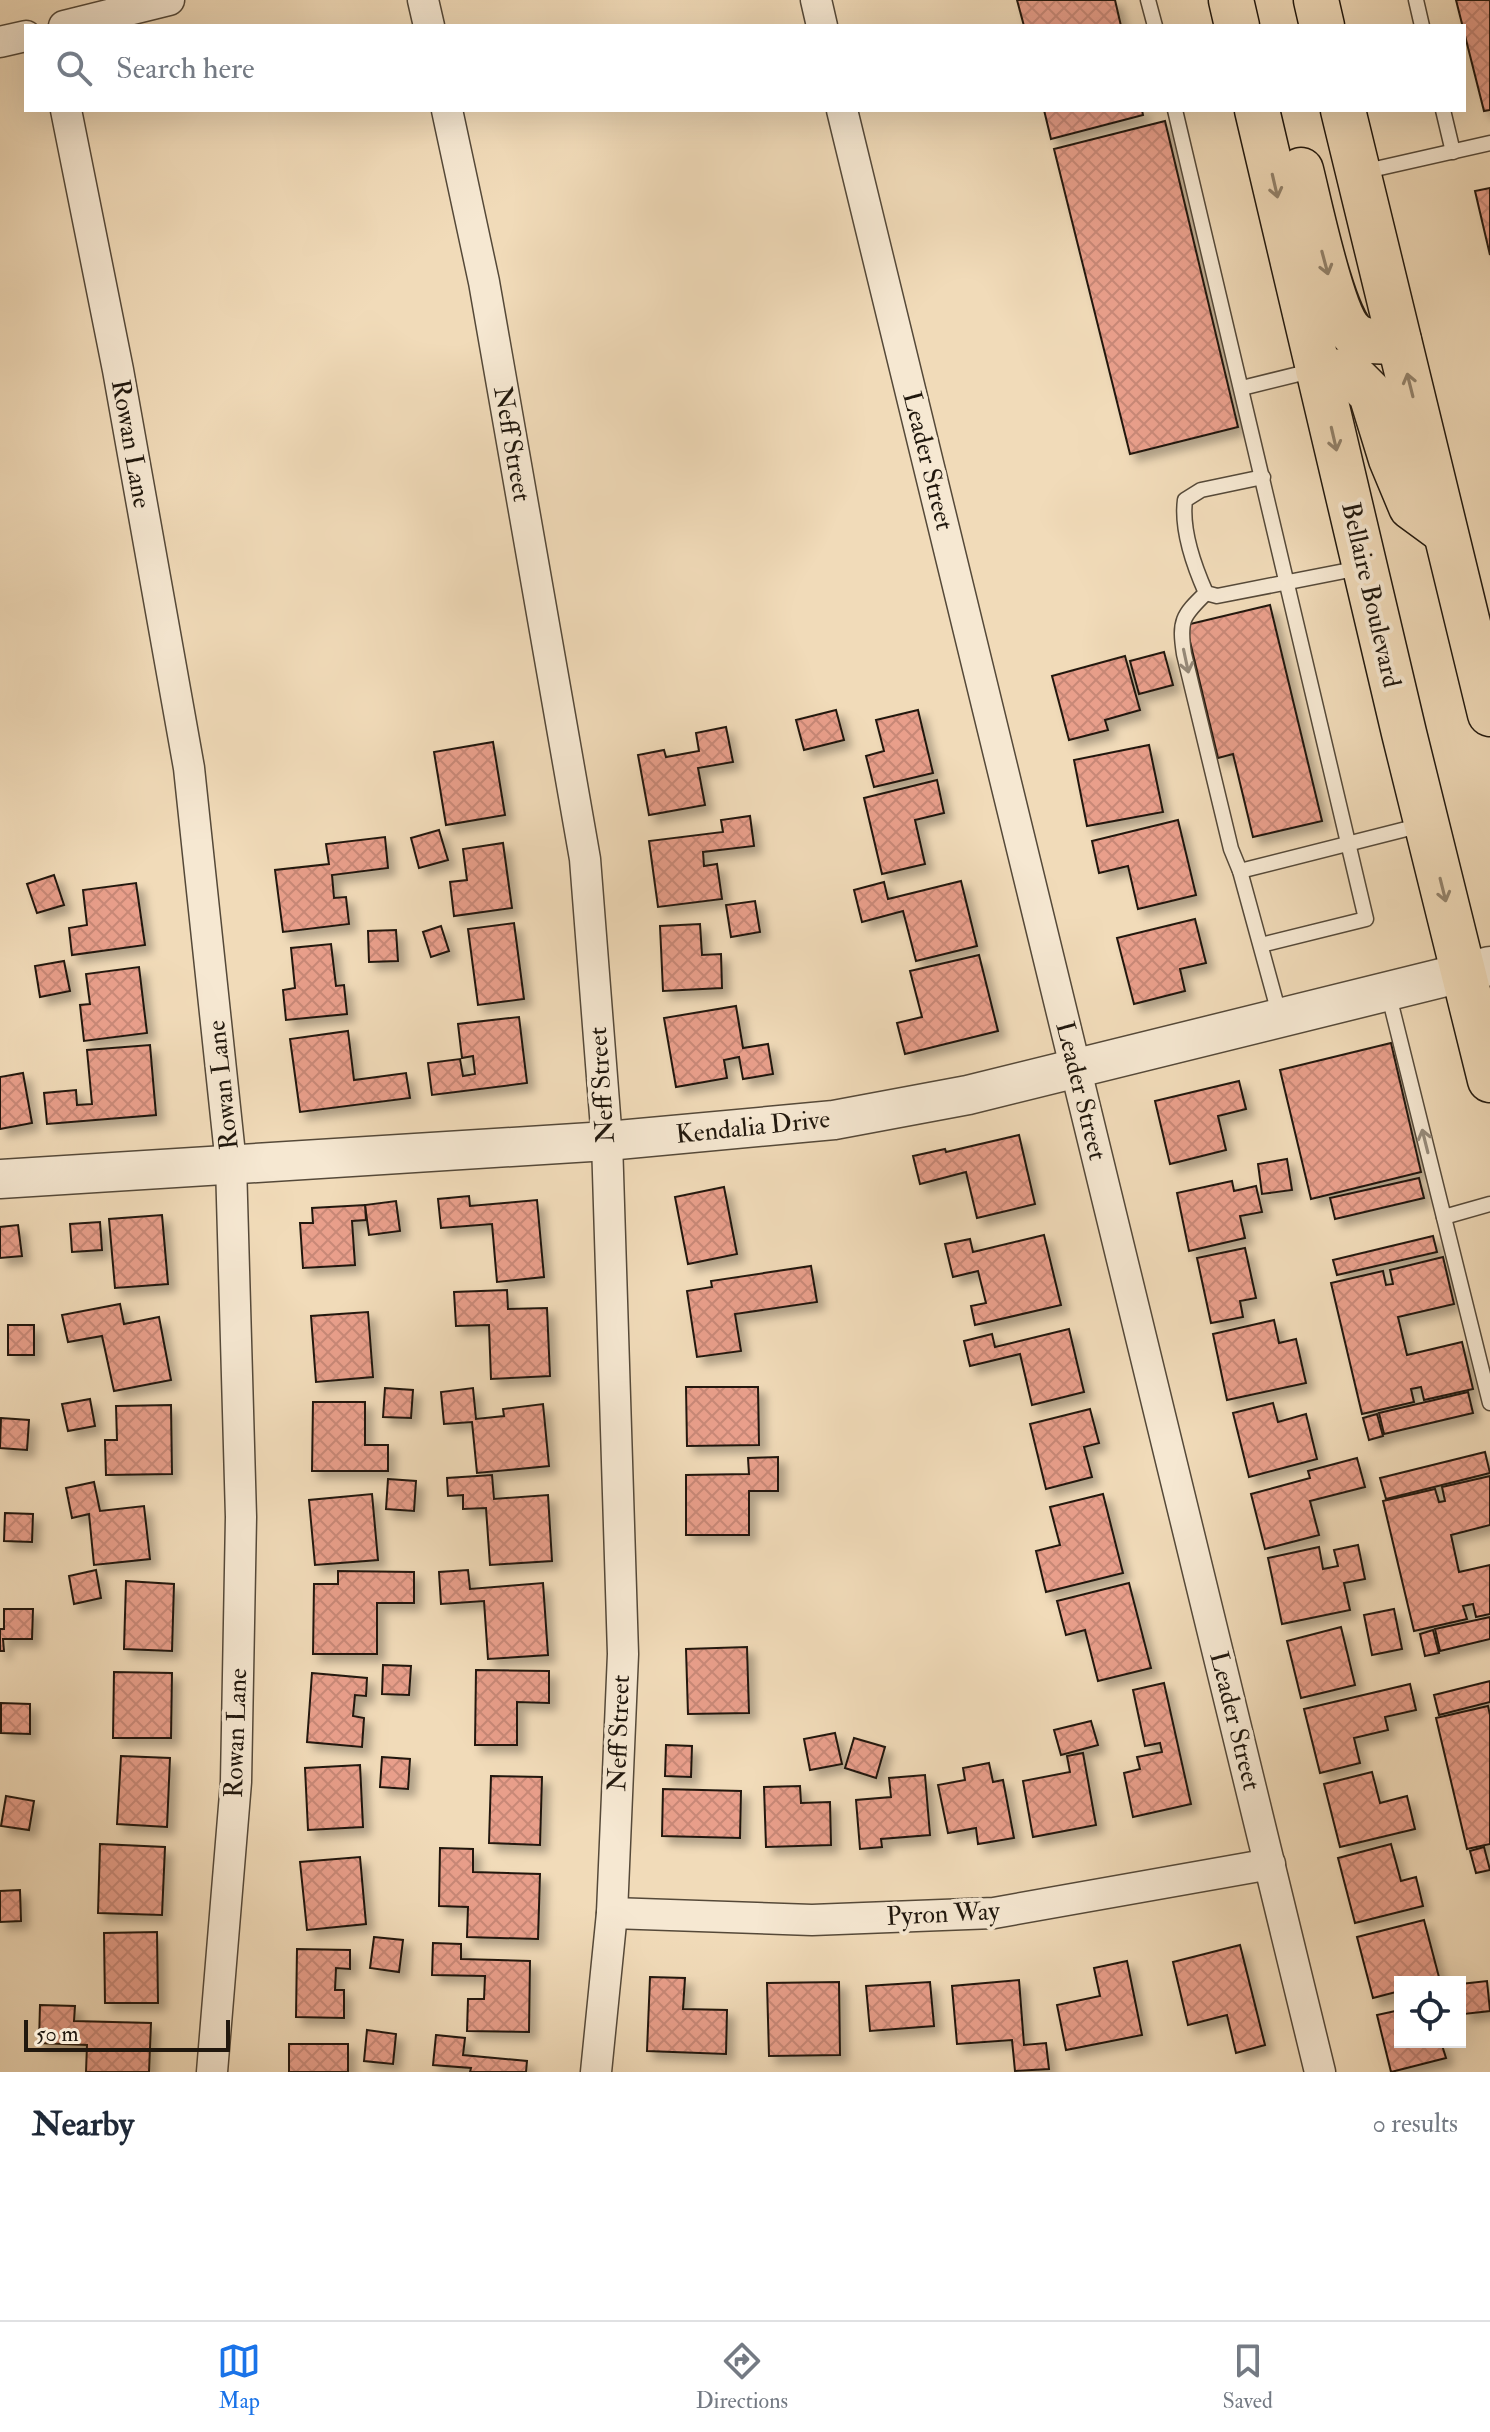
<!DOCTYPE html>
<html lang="en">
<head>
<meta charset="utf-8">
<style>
	body { margin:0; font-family:"IM FELL Double Pica",serif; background:#f2f2f3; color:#1f2937 }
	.controls { position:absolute; right:24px; bottom:24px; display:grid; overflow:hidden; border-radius:0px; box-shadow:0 8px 32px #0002 }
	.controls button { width:72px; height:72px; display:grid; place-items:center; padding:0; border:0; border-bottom:2px solid #e0e1e3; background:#fff; color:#1f2937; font:40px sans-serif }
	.scale { position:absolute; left:24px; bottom:20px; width:206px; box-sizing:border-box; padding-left:8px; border:4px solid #21180e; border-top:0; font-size:22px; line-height:28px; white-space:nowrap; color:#21180e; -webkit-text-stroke:6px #f6e8d2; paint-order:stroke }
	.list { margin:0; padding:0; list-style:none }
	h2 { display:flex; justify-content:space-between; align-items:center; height:104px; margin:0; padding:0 32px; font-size:34px }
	h2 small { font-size:26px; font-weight:400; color:#747a83 }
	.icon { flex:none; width:44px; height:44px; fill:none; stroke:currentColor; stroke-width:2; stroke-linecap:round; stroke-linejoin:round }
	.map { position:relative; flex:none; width:1490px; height:2072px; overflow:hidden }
	.search { position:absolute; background:#fff; box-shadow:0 8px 32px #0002; left:24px; right:24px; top:24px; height:88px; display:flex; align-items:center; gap:20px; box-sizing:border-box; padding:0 28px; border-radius:0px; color:#747a83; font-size:30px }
	.sheet { height:248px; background:#fff }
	nav { display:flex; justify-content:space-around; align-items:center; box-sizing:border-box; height:112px; border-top:2px solid #e0e1e3; background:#fff; font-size:22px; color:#747a83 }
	nav a { display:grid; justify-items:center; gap:4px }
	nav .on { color:#1a73e8 }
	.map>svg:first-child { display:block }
	.building { fill:url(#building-cross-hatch); stroke:#21180e; stroke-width:2; filter:url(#shadow) }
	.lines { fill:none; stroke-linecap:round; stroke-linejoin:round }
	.service-casing { stroke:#554939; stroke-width:17 }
	.minor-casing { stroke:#554939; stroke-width:33 }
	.tertiary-casing { stroke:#554939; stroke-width:41 }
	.primary-casing { stroke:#21180e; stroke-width:47 }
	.service { stroke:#f6e8d2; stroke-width:14 }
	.minor { stroke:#f6e8d2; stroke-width:30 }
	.tertiary { stroke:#f6e8d2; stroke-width:38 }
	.primary { stroke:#f1dbb9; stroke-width:44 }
	.oneway { stroke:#93836c }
	.oneway2 { stroke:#968a7a }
	.labels { text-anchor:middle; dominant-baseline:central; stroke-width:8; stroke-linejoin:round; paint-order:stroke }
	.street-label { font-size:26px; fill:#21180e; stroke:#f6e8d2 }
</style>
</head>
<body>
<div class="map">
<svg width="1490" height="2072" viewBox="0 0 1490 2072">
	<defs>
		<pattern id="building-cross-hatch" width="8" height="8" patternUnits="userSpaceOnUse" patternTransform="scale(2)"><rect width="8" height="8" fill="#e99f8b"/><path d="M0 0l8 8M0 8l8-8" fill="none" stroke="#c88877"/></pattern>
		<filter id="shadow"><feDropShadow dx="7" dy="7" stdDeviation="4" flood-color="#0004"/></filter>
	</defs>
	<rect width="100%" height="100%" fill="#f1dbb9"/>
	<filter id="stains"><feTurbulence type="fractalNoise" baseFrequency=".0025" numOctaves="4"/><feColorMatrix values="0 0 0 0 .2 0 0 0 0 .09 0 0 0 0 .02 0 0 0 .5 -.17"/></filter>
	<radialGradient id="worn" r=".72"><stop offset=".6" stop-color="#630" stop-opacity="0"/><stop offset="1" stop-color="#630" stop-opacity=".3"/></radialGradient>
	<g class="building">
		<path d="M1017,0H1115L1121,26H1024Z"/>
		<path d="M1456,0H1490V110L1484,111Z"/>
		<path d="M1044,110H1142L1143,115L1051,139Z"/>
		<path d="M1165,121L1238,427L1130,454L1054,149Z"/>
		<path d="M1490,188V255L1475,191Z"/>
		<path d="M1270,605L1322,821L1253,837L1233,754L1218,758L1186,625Z"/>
		<path d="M1164,652L1173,685L1139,694L1130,661Z"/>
		<path d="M1125,656L1140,710L1105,720L1108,730L1069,740L1052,676Z"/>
		<path d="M836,710L844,740L804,750L796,720Z"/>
		<path d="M918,710L933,773L874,787L866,756L884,751L876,720Z"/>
		<path d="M726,727L733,762L698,768L705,805L649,815L638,755L664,750L666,757L699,751L696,733Z"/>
		<path d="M493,742L505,815L446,825L434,752Z"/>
		<path d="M1149,745L1163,812L1087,826L1074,760Z"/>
		<path d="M937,780L944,813L915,820L925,864L882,874L864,798Z"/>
		<path d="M750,816L754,846L703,852L704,866L717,864L722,899L658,907L649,841L723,832L721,820Z"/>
		<path d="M1178,820L1196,895L1138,909L1128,866L1099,873L1092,841Z"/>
		<path d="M439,830L448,860L419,868L411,838Z"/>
		<path d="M385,837L388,868L332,875L334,898L346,897L349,924L283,932L275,870L329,864L326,844Z"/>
		<path d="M503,843L512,908L454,916L450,882L467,880L463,849Z"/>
		<path d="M54,875L64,905L37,913L27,884Z"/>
		<path d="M961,881L977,946L916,961L903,911L862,922L854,890L884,882L888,899Z"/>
		<path d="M136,883L145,945L72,955L69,928L87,925L83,890Z"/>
		<path d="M755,901L760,932L731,937L726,905Z"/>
		<path d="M1195,919L1206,963L1180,969L1185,991L1134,1004L1117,938Z"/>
		<path d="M514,923L524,999L478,1005L468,929Z"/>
		<path d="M700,924L702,955L721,954L722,988L663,991L660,926Z"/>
		<path d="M441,926L449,951L431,957L423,932Z"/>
		<path d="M396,930L398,961L369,962L368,931Z"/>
		<path d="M331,944L336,986L344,985L347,1014L286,1020L283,990L295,988L291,948Z"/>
		<path d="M979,955L998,1031L905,1054L897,1023L922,1017L910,971Z"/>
		<path d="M64,961L70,991L40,997L35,966Z"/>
		<path d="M139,967L147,1033L84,1041L80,1005L90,1004L86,974Z"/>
		<path d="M736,1006L743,1048L768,1044L773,1074L743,1079L739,1057L724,1060L727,1078L676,1087L664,1018Z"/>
		<path d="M519,1017L527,1083L432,1095L428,1063L460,1059L463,1076L475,1074L473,1056L462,1058L458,1024Z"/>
		<path d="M348,1031L354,1080L406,1073L410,1098L300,1112L290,1039Z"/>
		<path d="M1391,1043L1421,1172L1311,1199L1280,1070Z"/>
		<path d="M150,1045L156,1115L47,1124L44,1093L76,1090L77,1105L92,1104L87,1050Z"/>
		<path d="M23,1073L32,1123L0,1129V1077Z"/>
		<path d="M1239,1081L1246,1109L1218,1116L1226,1150L1170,1164L1155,1101Z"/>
		<path d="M1019,1135L1035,1204L977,1218L966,1172L920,1184L913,1156L945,1149L946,1152Z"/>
		<path d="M1287,1159L1292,1190L1262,1194L1258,1164Z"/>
		<path d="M1419,1178L1424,1198L1335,1219L1330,1198Z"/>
		<path d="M1232,1181L1234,1191L1256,1186L1262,1212L1240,1216L1245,1238L1189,1251L1177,1193Z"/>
		<path d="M724,1187L737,1254L688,1264L675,1197Z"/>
		<path d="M469,1196L470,1206L537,1200L544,1277L497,1282L492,1224L441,1228L438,1199Z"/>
		<path d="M396,1201L400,1231L369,1235L365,1205Z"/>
		<path d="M365,1205L366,1220L352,1221L355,1265L303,1268L300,1223H313L312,1208Z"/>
		<path d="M162,1215L168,1284L115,1288L109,1219Z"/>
		<path d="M100,1222L102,1250L72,1252L70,1224Z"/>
		<path d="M18,1225L22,1256L0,1258V1227Z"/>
		<path d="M1044,1235L1061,1305L975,1325L971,1306L986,1303L978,1271L953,1277L945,1244L970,1239L973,1252Z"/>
		<path d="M1433,1236L1437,1252L1337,1275L1333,1260Z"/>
		<path d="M1245,1248L1256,1298L1240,1301L1243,1317L1211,1323L1197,1258Z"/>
		<path d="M1443,1257L1454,1304L1398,1317L1407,1355L1462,1342L1473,1389L1424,1400L1421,1387L1411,1389L1414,1402L1362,1414L1331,1283L1383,1271L1386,1285L1393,1284L1390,1270Z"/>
		<path d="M811,1266L817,1302L735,1314L741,1351L697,1357L687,1291L712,1287L711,1281Z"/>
		<path d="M507,1290L508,1309L547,1308L550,1376L491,1379L489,1325L456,1326L454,1292Z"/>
		<path d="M120,1304L124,1324L159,1317L171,1380L114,1391L102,1336L68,1342L62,1315Z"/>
		<path d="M368,1312L373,1377L316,1382L311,1316Z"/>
		<path d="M1274,1320L1279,1343L1296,1339L1306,1383L1227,1400L1213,1334Z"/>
		<rect x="8" y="1325" width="26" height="30"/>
		<path d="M1069,1329L1084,1392L1032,1405L1020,1354L970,1366L964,1341L992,1334L995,1347Z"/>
		<path d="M686,1387H758L759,1445L687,1446Z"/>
		<path d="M385,1388L413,1390L411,1418L383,1417Z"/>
		<path d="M473,1388L476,1419L504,1416L503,1409L543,1404L549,1466L477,1473L472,1422L444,1424L441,1392Z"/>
		<path d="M1468,1392L1473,1413L1384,1434L1379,1413Z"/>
		<path d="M90,1399L95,1426L68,1431L62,1404Z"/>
		<path d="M313,1402H365V1445H388V1471H312Z"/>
		<path d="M1273,1403L1278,1422L1306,1414L1317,1459L1249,1477L1233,1413Z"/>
		<path d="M171,1405L172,1474L106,1475L105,1440H117L116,1406Z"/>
		<path d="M1090,1409L1099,1443L1084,1447L1092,1477L1046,1489L1030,1424Z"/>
		<path d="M1377,1414L1383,1436L1369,1440L1363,1418Z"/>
		<path d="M1,1418L29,1420L27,1450L0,1448Z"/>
		<path d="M1485,1452L1490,1473L1386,1499L1380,1478Z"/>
		<path d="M778,1457V1491H749V1535H686V1475L749,1474L748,1458Z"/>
		<path d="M1357,1458L1365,1487L1310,1501L1319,1535L1265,1549L1251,1494L1310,1478L1308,1471Z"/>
		<path d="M492,1475L494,1499L548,1495L552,1561L490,1565L486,1508L463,1509V1495L448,1496L447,1478Z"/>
		<path d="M1490,1476V1525L1451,1535L1459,1572L1490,1565V1614L1476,1617L1473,1604L1463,1606L1467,1619L1414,1631L1383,1501L1435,1489L1439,1502L1445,1501L1442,1487Z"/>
		<path d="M388,1479L416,1481L414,1511L386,1509Z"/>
		<path d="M94,1482L100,1511L144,1506L150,1559L94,1565L89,1514L72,1518L66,1488Z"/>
		<path d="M372,1494L378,1560L315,1565L309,1500Z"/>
		<path d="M1103,1494L1123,1573L1046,1592L1036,1551L1060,1545L1050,1507Z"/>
		<path d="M5,1513L33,1514L32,1542L4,1541Z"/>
		<path d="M1358,1545L1365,1579L1344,1583L1350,1610L1282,1624L1268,1558L1319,1547L1323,1569L1338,1566L1334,1550Z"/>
		<path d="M96,1570L101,1598L74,1604L69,1576Z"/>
		<path d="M468,1570L470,1589L543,1583L548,1655L488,1659L484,1601L441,1604L439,1572Z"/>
		<path d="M338,1571L414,1572V1603H377V1654H313L314,1584H338Z"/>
		<path d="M126,1581L174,1584L172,1651L124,1649Z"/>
		<path d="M1129,1583L1151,1668L1098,1681L1085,1630L1066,1635L1057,1601Z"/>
		<path d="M4,1609H33L32,1639H3L4,1651H0V1629H4Z"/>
		<path d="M1394,1609L1402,1649L1372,1655L1364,1615Z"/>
		<path d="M1490,1617V1639L1440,1651L1435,1629Z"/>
		<path d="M1341,1627L1355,1685L1301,1698L1287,1641Z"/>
		<path d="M1433,1630L1439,1653L1425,1656L1420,1634Z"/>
		<path d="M747,1647L749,1713L688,1714L686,1649Z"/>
		<path d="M383,1665L411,1666L409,1695L382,1694Z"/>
		<path d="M476,1670L549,1671V1703L517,1702V1745H475Z"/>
		<path d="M114,1672L172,1673L171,1738H113Z"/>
		<path d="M312,1673L367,1678L366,1696L355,1695L353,1716L364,1718L362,1747L307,1742Z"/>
		<path d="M1490,1681V1702L1439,1715L1434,1695Z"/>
		<path d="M1164,1683L1191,1804L1133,1817L1124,1773L1140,1769L1137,1757L1162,1752L1160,1743L1145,1746L1133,1690Z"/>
		<path d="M1410,1684L1416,1710L1385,1717L1388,1730L1354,1738L1360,1763L1320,1773L1304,1709Z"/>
		<path d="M1,1703L30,1704V1734L1,1733Z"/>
		<path d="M1488,1706L1490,1715V1844L1467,1849L1436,1718Z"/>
		<path d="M1091,1721L1098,1745L1061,1755L1054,1730Z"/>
		<path d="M835,1733L842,1764L810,1770L804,1739Z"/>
		<path d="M854,1738L885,1747L876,1778L845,1768Z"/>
		<path d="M666,1745L692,1746L691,1777L665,1776Z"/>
		<path d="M1083,1753L1096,1825L1033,1837L1023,1781L1070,1772L1067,1756Z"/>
		<path d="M121,1756L170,1758L167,1827L117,1824Z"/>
		<path d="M382,1757L410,1759L408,1789L380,1787Z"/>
		<path d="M989,1763L993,1782L1003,1780L1014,1838L978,1844L976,1828L948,1833L938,1785L965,1780L963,1768Z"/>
		<path d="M360,1765L363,1827L308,1830L305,1768Z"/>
		<path d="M1372,1772L1380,1803L1407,1796L1415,1829L1340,1847L1324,1784Z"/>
		<path d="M925,1775L930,1835L881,1839L882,1847L860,1849L856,1800L891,1797L889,1778Z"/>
		<path d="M491,1776L542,1777L540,1845L489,1843Z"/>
		<path d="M800,1786L801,1803L830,1802L831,1845L766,1847L764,1787Z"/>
		<path d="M663,1789L741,1791L740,1838L662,1836Z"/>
		<path d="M6,1796L34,1801L29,1830L1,1826Z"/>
		<path d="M100,1844L165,1847L162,1915L98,1913Z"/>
		<path d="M1391,1844L1401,1881L1416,1877L1423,1906L1355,1923L1338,1858Z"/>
		<path d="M1484,1847L1490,1870L1476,1873L1470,1851Z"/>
		<path d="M440,1848L473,1849V1872L540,1874L538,1939L467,1937L468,1907L439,1906Z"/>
		<path d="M360,1857L366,1924L307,1930L300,1862Z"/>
		<path d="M20,1890L21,1921L0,1922V1891Z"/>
		<path d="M1424,1920L1440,1981L1400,1982V1991L1373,1998L1357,1937Z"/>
		<path d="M157,1932L158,2003H105L104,1933Z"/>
		<path d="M374,1937L403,1940L399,1972L370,1968Z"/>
		<path d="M433,1943L461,1944V1959L530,1961L529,2032L467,2031L468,1999H484L485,1976L432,1975Z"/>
		<path d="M1240,1945L1265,2045L1236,2053L1227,2015L1188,2025L1173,1962Z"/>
		<path d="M297,1949L350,1950V1969L336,1968L335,1990H344V2018L296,2017Z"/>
		<path d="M1127,1961L1142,2035L1066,2050L1057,2005L1100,1996L1094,1968Z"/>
		<path d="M650,1977L685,1978L683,2009L727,2010L726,2054L647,2051Z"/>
		<path d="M1019,1980L1024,2045L1046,2043L1049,2069L1015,2071L1012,2040L957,2044L952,1986Z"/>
		<path d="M1487,1981L1490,2011L1464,2014L1461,1984Z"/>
		<path d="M839,1982L840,2055L769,2056L767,1983Z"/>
		<path d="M930,1982L934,2026L870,2031L866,1986Z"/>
		<path d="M40,2005L75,2006L74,2021L151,2023L149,2072H86L87,2045L39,2043Z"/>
		<path d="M1400,2010V2042H1441L1446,2058L1391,2072L1377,2015Z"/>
		<path d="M367,2030L396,2034L393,2064L364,2061Z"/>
		<path d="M436,2035L465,2038L463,2055L527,2061L526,2072H470L471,2068L433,2065Z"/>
		<rect x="289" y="2044" width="59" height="28"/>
	</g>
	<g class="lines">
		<g class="service-casing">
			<g id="service">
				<path d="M1148,0L1155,26"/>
				<path d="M1416,0L1422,26"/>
				<path d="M1175,110L1366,919L1261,945"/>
				<path d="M1443,110L1453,152"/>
				<path d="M1362,172L1490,143"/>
				<path d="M1242,388L1315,370"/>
				<path d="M1263,477L1201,490L1185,500C1181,530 1194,566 1206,593L1217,596L1360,568"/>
				<path d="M1206,593C1182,616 1179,621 1184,654L1231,849L1240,871L1280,1017"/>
				<path d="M1240,871L1422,825"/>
				<path d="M1388,992L1490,1403"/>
				<path d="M1444,1217L1490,1204"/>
			</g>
		</g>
		<g class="minor-casing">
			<g id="minor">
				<path d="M423,0L429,26"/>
				<path d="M816,0L822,26"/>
				<path d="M64,26L169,0"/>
				<path d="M0,42L26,36"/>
				<path d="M66,110L118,370L189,768L231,1164L241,1517L236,1782L212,2072"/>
				<path d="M447,110L484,282L585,859L607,1141L623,1654L612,1913L596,2072"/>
				<path d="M842,110L1320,2072"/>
				<path d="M612,1913L812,1920L994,1913L1270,1864"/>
			</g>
		</g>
		<g class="tertiary-casing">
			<path id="tertiary" d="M0,1179L607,1141L834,1120L968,1095L1490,966"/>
		</g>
		<g class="primary-casing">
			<g id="primary">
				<path d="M1231,0L1237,26"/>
				<path d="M1316,0L1322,26"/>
				<path d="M1257,110L1404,733L1490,1080"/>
				<path d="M1343,110L1490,714"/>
				<path d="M1301,170C1309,201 1333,321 1356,336C1368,344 1385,341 1399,341"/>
				<path d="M1318,370L1341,372L1357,380L1371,394L1391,459L1411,507L1441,529"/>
			</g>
		</g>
		<use href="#service" class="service"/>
		<use href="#minor" class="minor"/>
		<use href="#tertiary" class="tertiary"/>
		<use href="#primary" class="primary"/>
	</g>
	<defs><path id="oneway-shaft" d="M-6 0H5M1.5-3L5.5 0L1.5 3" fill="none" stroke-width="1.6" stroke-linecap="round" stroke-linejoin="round" transform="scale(2)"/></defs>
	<g class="oneway">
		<use href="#oneway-shaft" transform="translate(1275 186) rotate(77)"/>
		<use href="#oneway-shaft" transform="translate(1325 263) rotate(75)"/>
		<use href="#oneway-shaft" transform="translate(1410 385) rotate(-104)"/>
		<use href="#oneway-shaft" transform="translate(1334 439) rotate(77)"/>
		<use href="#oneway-shaft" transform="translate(1443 890) rotate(76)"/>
	</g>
	<g class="oneway2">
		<use href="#oneway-shaft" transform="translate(1186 661) rotate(78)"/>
		<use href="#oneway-shaft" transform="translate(1425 1141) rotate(-104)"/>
	</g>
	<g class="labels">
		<g class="street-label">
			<text transform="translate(131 444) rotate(80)">Rowan Lane</text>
			<text transform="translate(512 444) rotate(80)">Neff Street</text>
			<text transform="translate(928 461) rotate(76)">Leader Street</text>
			<text transform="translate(1371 595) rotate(77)">Bellaire Boulevard</text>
			<text transform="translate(223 1085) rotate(-96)">Rowan Lane</text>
			<text transform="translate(602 1085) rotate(-94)">Neff Street</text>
			<text transform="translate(1081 1091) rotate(76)">Leader Street</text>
			<text transform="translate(753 1127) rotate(-6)">Kendalia Drive</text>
			<text transform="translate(1235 1721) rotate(76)">Leader Street</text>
			<text transform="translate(236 1733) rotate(-88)">Rowan Lane</text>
			<text transform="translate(619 1733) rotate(-88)">Neff Street</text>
			<text transform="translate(943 1914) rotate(-3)">Pyron Way</text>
		</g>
	</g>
	<rect width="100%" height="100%" filter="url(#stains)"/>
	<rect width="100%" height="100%" fill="url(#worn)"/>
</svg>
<div class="controls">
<button><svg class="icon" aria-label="locate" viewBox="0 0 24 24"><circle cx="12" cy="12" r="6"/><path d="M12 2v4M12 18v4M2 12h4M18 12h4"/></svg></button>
</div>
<div class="scale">50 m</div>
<div class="search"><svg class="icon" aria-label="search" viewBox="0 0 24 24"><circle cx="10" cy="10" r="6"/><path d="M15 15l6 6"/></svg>Search here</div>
</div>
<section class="sheet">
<h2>Nearby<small>0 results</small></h2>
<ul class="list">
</ul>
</section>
<nav>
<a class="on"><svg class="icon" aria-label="map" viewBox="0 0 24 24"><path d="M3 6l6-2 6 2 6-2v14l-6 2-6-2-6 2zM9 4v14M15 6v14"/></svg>Map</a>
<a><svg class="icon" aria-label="directions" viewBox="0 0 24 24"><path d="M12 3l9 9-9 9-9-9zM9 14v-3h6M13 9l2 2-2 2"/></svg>Directions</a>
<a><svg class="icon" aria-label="saved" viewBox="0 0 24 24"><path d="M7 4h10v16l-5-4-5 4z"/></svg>Saved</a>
</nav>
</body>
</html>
